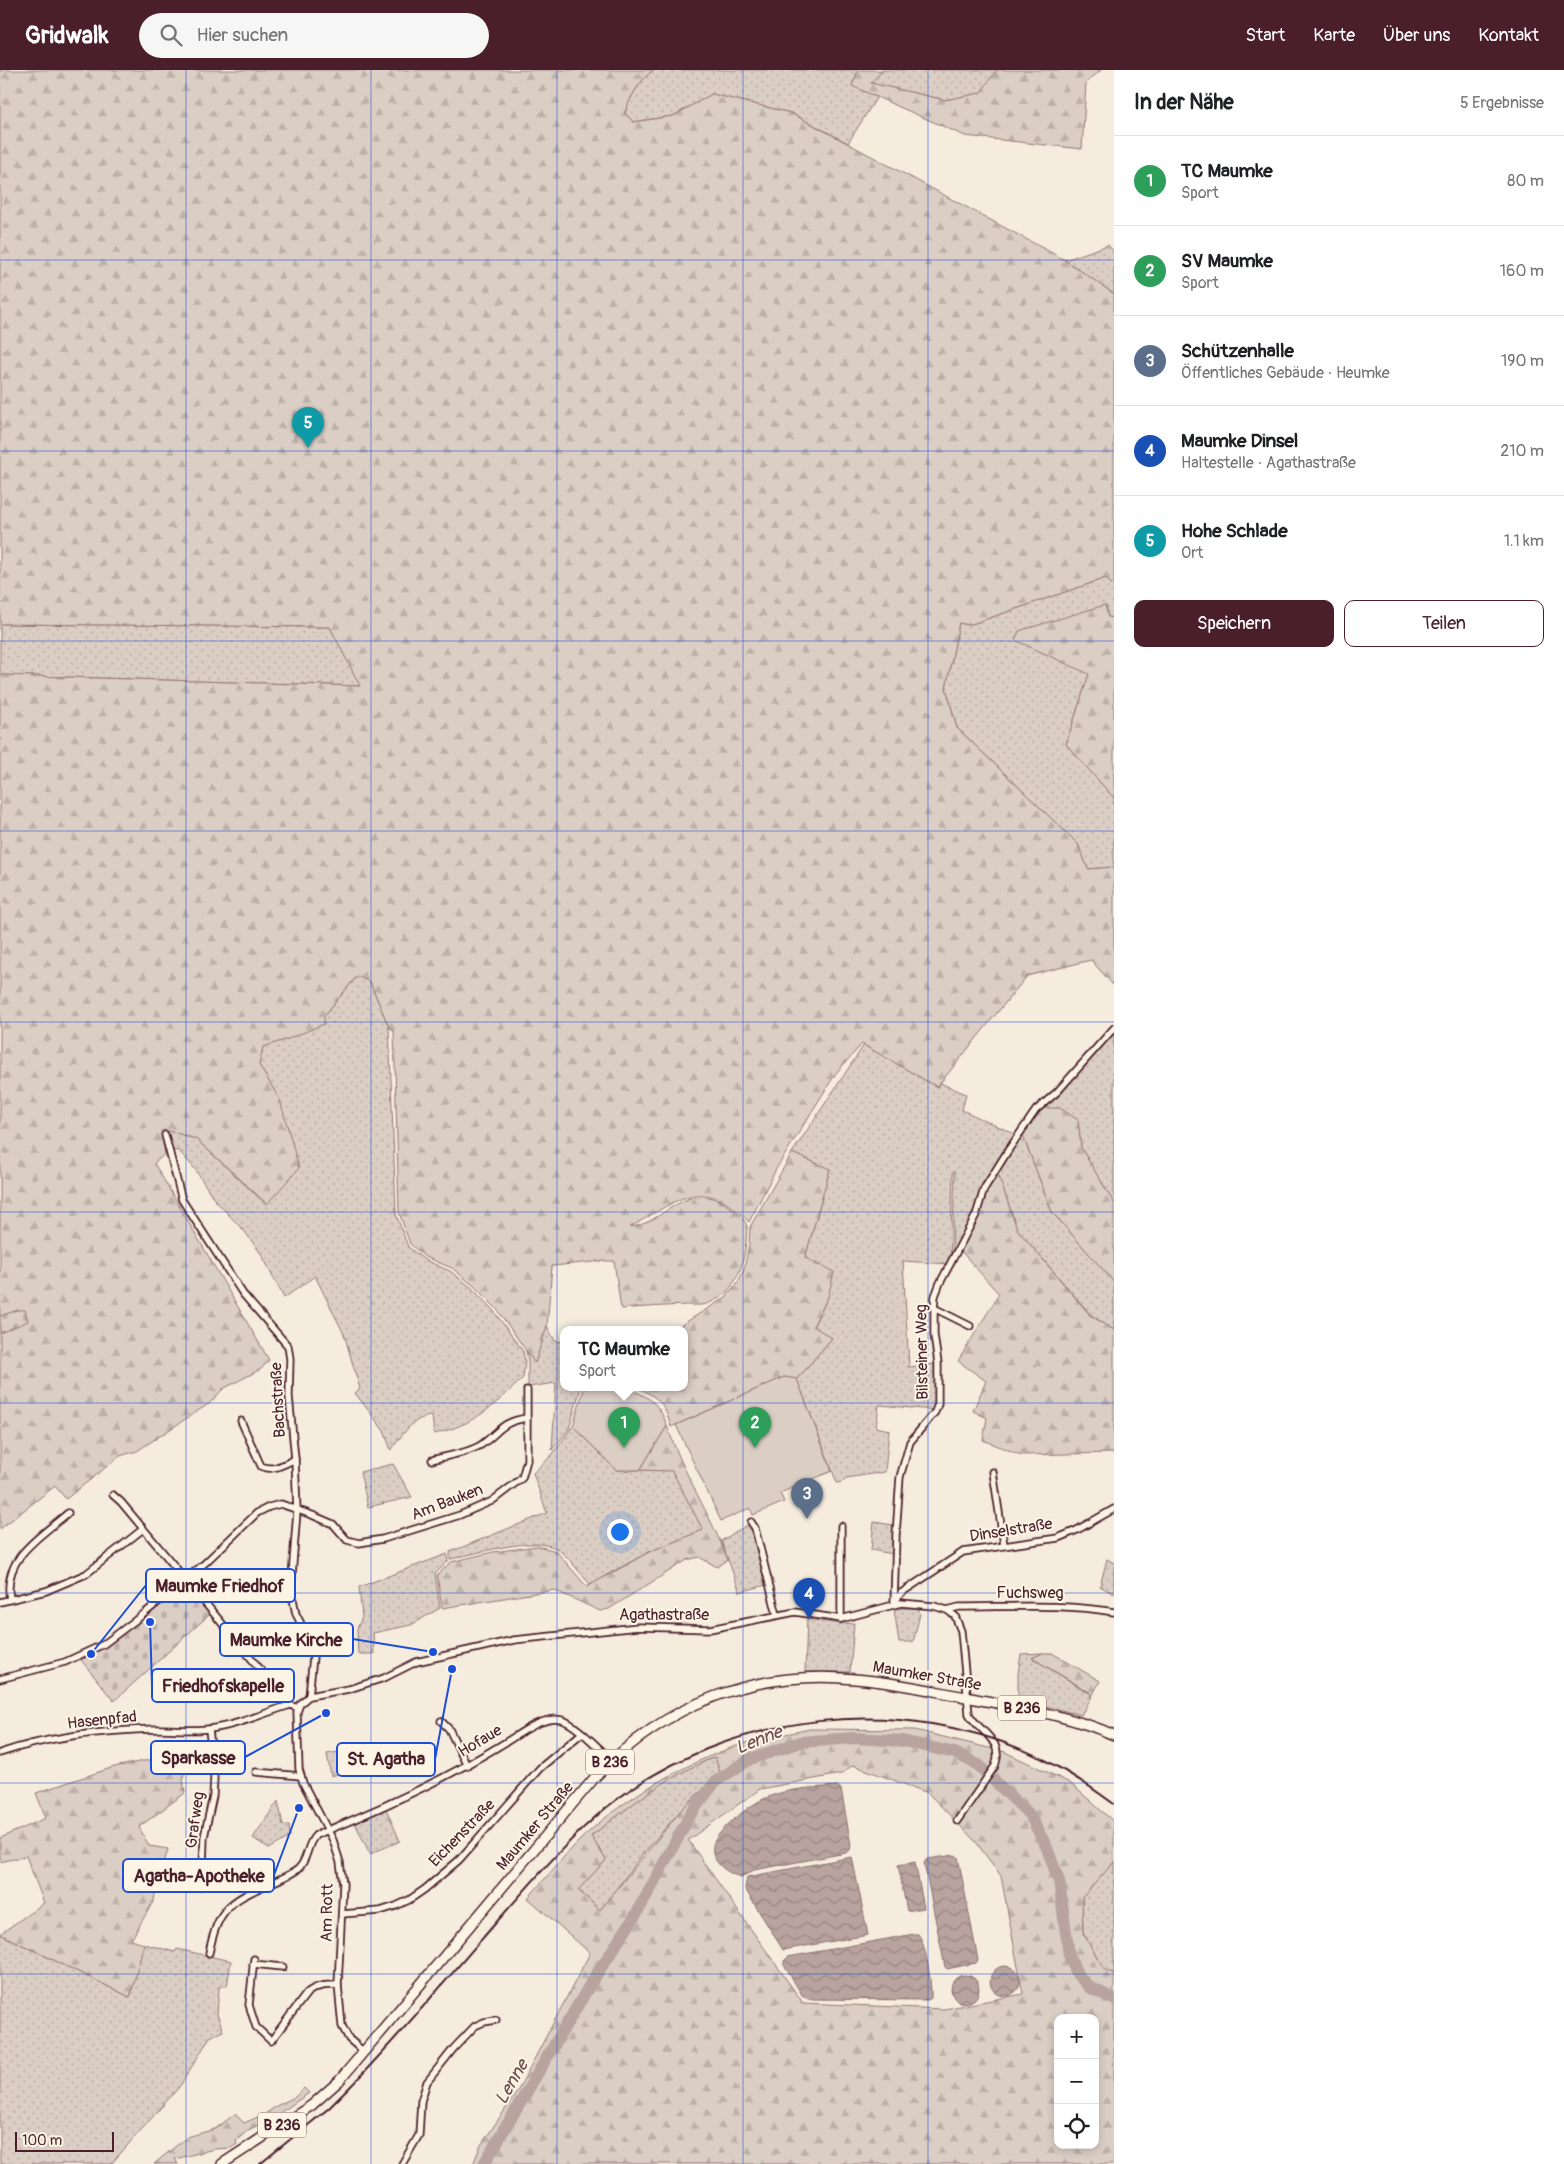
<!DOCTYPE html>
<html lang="de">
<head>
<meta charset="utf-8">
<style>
	body { margin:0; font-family:Pangolin,sans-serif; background:#f6f6f6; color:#202124 }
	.controls { position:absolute; right:15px; bottom:15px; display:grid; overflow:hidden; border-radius:10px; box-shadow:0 2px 8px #0003 }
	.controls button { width:45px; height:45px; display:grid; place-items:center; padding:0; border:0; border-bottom:1px solid #e0e0e0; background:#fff; color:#202124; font:25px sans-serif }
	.scale { position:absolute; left:15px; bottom:12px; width:99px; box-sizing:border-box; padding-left:5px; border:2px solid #4a1f2b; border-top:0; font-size:14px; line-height:18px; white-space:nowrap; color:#4a1f2b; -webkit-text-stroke:4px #fcf5e5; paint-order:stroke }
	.you { position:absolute; left:619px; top:1461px; width:18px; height:18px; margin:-12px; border:4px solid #fff; border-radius:50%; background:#1a73e8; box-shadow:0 0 0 8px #1a73e833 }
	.badge { display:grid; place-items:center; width:32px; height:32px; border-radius:50%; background:#4a1f2b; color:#fff; font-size:16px; font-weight:700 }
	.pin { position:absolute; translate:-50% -41px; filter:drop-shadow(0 1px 2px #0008) }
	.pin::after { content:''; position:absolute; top:26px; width:18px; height:15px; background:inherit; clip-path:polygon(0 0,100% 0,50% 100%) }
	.popup { position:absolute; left:560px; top:1256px; width:128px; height:65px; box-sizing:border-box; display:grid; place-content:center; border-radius:10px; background:#fff; filter:drop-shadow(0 1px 4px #0005); font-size:16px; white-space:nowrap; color:#757577 }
	.popup b { font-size:19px; color:#202124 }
	.popup::after { content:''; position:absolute; left:50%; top:100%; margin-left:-10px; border:10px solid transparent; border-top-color:#fff }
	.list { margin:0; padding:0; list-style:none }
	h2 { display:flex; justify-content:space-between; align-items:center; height:65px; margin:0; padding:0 20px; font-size:21px }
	h2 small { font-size:16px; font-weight:400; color:#757577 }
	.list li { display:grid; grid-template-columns:32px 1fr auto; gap:15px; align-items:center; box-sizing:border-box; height:90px; padding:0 20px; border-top:1px solid #e0e0e0 }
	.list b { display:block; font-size:19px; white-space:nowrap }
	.list p { margin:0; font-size:16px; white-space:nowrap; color:#757577 }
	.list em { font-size:16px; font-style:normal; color:#757577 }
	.actions { display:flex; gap:10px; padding:15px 20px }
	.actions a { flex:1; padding:11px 0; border:1px solid #4a1f2b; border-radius:10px; text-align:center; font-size:18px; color:#4a1f2b }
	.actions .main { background:#4a1f2b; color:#fff }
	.icon { flex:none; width:28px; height:28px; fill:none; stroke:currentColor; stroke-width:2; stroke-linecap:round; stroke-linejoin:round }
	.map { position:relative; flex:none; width:1114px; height:2094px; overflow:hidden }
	header { display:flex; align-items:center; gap:30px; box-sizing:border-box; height:70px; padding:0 25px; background:#4a1f2b; color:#fff }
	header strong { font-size:24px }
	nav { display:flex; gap:28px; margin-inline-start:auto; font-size:18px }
	.search { width:350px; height:45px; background:#f6f6f6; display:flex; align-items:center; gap:12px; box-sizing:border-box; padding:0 18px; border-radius:28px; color:#757577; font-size:19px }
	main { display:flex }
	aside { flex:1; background:#fff }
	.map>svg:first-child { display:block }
	.grass { fill:url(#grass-dots); stroke:#927678 }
	.forest { fill:url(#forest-firs); stroke:#927678; fill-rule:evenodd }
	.cemetery { fill:url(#cemetery-stones); stroke:#927678 }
	.pitch { fill:#dbcec4; stroke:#927678 }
	.water { fill:url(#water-waves); stroke:#8c6e70 }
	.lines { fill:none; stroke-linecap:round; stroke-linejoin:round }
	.river { stroke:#b8a39e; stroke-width:12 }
	.street-casing { stroke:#4a1f2b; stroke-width:9 }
	.primary-casing { stroke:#4a1f2b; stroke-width:12 }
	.street { stroke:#fcf5e5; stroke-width:5.5 }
	.primary { stroke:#fcf5e5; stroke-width:9 }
	.rail { stroke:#4a1f2b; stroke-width:2 }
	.grid { fill:none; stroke:#1d4ed8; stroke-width:1; stroke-opacity:0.55 }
	.labels { text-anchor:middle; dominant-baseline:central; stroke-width:4; stroke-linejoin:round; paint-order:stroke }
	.shield { fill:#fcf5e5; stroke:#7f5f63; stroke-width:1 }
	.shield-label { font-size:15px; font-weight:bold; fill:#4a1f2b }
	.street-label { font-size:16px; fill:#4a1f2b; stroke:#fcf5e5 }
	.water-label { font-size:18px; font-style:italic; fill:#704d53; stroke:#fcf5e5 }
	.leader { fill:none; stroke:#1d4ed8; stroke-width:2 }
	.callout-dot { fill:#1d4ed8; stroke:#fcf5e5; stroke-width:2 }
	.callout { fill:#fcf5e5; stroke:#1d4ed8; stroke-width:2 }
	.callout-label { font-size:18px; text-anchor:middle; font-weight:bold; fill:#4a1f2b }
</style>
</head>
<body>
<header>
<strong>Gridwalk</strong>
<div class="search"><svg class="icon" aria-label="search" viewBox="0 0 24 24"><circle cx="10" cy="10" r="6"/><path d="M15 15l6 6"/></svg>Hier suchen</div>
<nav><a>Start</a><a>Karte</a><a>Über uns</a><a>Kontakt</a></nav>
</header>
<main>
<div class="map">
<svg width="1114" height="2094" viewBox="0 0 1114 2094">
	<defs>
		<pattern id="grass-dots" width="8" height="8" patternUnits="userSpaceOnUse" patternTransform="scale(1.25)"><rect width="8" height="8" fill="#dbcec4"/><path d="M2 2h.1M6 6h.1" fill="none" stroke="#bdb0a9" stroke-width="1.8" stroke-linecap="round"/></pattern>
		<pattern id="forest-firs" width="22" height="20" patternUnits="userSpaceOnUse" patternTransform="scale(1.25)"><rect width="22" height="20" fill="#dbcec4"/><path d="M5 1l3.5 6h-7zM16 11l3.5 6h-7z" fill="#bdb0a9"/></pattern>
		<pattern id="cemetery-stones" width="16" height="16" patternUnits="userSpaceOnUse" patternTransform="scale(1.25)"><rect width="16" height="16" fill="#dbcec4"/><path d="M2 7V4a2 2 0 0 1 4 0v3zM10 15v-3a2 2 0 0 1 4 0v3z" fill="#bdb0a9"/></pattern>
		<pattern id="water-waves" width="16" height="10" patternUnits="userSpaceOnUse" patternTransform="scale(1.25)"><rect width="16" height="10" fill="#b8a39e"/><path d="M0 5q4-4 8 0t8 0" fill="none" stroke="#988481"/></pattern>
	</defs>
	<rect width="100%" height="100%" fill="#f5ecde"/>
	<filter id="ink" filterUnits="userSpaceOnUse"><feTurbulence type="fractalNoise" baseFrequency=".02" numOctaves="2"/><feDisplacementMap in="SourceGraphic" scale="10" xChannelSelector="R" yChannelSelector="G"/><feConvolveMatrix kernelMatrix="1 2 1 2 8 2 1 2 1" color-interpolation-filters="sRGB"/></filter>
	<g filter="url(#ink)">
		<g class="grass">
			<path d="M653,0H858L853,16L877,27L848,73L791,43L712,24L673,46L633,52L625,43C630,26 640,11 653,0Z"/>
			<path d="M883,0H997L980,24L945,30L870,13Z"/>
			<path d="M1108,175L1114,182V224L1065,190Z"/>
			<path d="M1106,508L1114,517V548L1108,547L1106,536L1089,604L1066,674L1114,728V797L1088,799L1078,774L957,658L946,618L959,553L969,555Z"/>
			<path d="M0,554L330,557L361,616L0,605Z"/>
			<path d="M357,906L370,912L389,957L396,1144L408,1177L425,1190L450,1201L472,1218L493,1240L523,1281L525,1292L523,1308C495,1335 474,1355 434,1364L432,1346C412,1347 402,1366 391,1380L384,1361L355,1323L360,1319L344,1264L315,1206L284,1228L262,1185L245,1162L214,1129L195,1099L178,1080L171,1082L166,1060L196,1069L266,1134L280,1030L259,995L263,976L288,969L324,946Z"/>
			<path d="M1114,960V1133L1081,1078L1078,1050L1039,1038Z"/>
			<path d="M864,975L937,1017L940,1013L966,1024L962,1040L1017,1065L952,1186L955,1102H953L950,1194L903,1191L909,1297L936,1294L937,1317L933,1340L879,1335L876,1357L889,1360L885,1402L846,1408L842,1412L837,1413L797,1309L832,1268L813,1257L828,1227L805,1188L830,1099L792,1083Z"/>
			<path d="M1022,1063L1052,1142L1114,1212V1260L1091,1245L1017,1159L997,1101Z"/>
			<path d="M547,1256L555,1271L564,1272V1317H581L569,1359L552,1380L556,1313L528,1317V1290L526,1281L535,1292Z"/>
			<path d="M573,1356L616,1400H672L703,1460L649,1482L590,1514C580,1504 571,1489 559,1480C537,1464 476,1484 450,1489V1482L547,1443L533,1403L552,1385Z"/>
			<path d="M393,1394L412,1427L368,1437L360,1402Z"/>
			<path d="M874,1452L893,1455V1484L871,1480Z"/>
			<path d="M749,1454L766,1515L740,1522L721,1471Z"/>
			<path d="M447,1484L448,1491L435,1504L440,1538L411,1555L373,1563L374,1584H358L357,1559L362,1547L359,1517Z"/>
			<path d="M1107,1489L1114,1493V1524L1100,1516Z"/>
			<path d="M903,1538H918L920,1544L913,1572H899L894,1539Z"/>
			<path d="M807,1549L840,1554L854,1553L850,1602H805Z"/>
			<path d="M1043,1583L1032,1588L1091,1624V1628L1081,1645L1018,1629V1604L1021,1584Z"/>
			<path d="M352,1680L355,1699L331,1706L327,1684Z"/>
			<path d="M715,1687L720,1703L682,1739L643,1784L600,1840L578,1820L606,1790L591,1766L656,1716L693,1696Z"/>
			<path d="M278,1731L283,1755H289L290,1767L269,1779L253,1768Z"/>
			<path d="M386,1739L400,1771L370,1784L355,1753Z"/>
			<path d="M1114,1792V1904L1104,1899L1083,1863L1082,1827Z"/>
			<path d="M0,1864L130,1927L144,1874L175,1882L177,1879L231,1891L227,1916H220L219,1919L217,1944L223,1961L210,1967L180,2016L111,2094H0Z"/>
		</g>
		<g class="forest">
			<path d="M0,0H653C640,11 630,26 625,43L633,52L673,46L712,24L791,43L1065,190L1114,224V517L1106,508L969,555L959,553L946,618L957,658L1078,774L1088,799L1114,797V916L1091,890L1027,906L937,1017L862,974L836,1003L776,1099L749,1152C701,1103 680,1130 630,1157C662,1155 685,1111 722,1132C732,1138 742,1145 747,1156C746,1185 741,1221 709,1233C703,1236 693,1235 686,1235C664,1236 642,1237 621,1239L614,1191H604L552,1196L547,1256L535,1293L496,1238L474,1216L452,1198L425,1187L410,1174L399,1142L394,961L389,957L370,912L357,906L324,946V954L288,969L263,977L259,995L280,1030L299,1098L267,1134L196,1069L166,1060L161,1061L165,1084L154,1093L269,1290L261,1299L223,1319L210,1333L137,1381L120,1386L66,1429L55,1416L0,1459V605L360,616L330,557L0,554Z"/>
			<path d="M858,0H883L871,13L945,30L980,23L997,0H1101L1086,13L1082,79L965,66L852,16Z"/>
			<path d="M1105,535L1108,547L1114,548V728L1066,674L1089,604L1015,570L1019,561Z"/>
			<path d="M1039,1038H1060L1078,1050L1081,1078L1114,1133V1212L1052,1142L1022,1063Z"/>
			<path d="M792,1083L830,1099L805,1188L834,1202L828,1227L813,1256L832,1268L797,1309L784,1307L671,1357C665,1333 658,1327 636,1317H684V1259H675L726,1227L737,1214L744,1200L749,1174L750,1157Z"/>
			<path d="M997,1101L1017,1159L1090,1245L1114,1260V1383L1021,1385L983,1370L987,1348L973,1341L986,1311L958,1291L999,1224L960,1180L985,1121Z"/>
			<path d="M667,1356C683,1403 710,1444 728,1490L717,1497L699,1487L687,1490L609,1539L600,1541L554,1520L442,1538L437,1505L451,1492L493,1482L538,1476L556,1481L587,1517L649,1482L703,1460L672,1401L640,1400Z"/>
			<path d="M1043,1583H1052L1100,1611L1091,1628V1623L1032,1588Z"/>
			<path d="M810,1659L915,1660L1005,1682L1070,1713L1114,1752V1792L1082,1828L1083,1863L1104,1899L1114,1904V2094H473L481,2075L517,2022L590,1883L528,1828C545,1809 561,1789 579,1771C620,1731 674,1699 728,1679C754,1669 783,1665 810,1659ZM715,1687L720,1703L682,1739L600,1840L578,1820L606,1790L591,1766C633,1734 665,1707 715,1687ZM853,1695L928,1723L976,1772L1001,1806L1023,1924L944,1939L803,1933L688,1770L760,1719L841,1704ZM1058,1948H1095V2075H1058Z"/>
			<path d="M149,1690L186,1693L183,1709L185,1723L139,1757L149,1776L168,1779L153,1832L131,1870L144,1874L130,1927L0,1864L44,1833L26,1786L0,1792V1768L46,1748L36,1723L114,1697Z"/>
			<path d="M304,2018L309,2023L271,2049L248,2060L236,2071L237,2074L231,2078L214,2079L175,2089L178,2094H154L187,2067L215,2059L235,2044L244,2053L265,2044L278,2035L295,2027Z"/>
		</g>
		<g class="cemetery">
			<path d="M18,1240H25L28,1251L0,1263V1246Z"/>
			<path d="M184,1515L210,1544L114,1631L81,1590L113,1572Z"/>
		</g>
		<g class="pitch">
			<path d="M784,1307L797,1309L832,1401L780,1423L784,1432L753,1445L750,1438L721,1451L676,1355Z"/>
			<path d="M587,1317C621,1317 655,1317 667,1356L640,1400H616L573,1356L584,1319Z"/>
		</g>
		<g class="water">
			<path d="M837,1716L841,1719L851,1775L850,1780L846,1783L754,1800L741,1807C728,1804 710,1792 713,1776C715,1761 752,1733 766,1728C788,1718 813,1718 837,1716Z"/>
			<path d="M955,1785L958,1787L978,1890L976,1893L947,1899L945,1897L924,1793L927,1789Z"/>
			<path d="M852,1787L868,1865L783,1880L745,1819L747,1807Z"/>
			<path d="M915,1792L924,1838L907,1841L898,1795Z"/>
			<path d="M914,1864H918C926,1873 932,1916 931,1928L928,1930L808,1929L802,1925L784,1895V1891L788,1887Z"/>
			<circle cx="1005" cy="1911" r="15"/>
			<circle cx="965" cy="1919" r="14"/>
		</g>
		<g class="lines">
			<path class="river" d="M484,2094L591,1913L637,1843L690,1745L715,1712L750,1689L801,1672L854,1668L903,1671L955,1683L978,1695L1030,1745L1047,1778L1059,1811L1069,1885L1077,1904L1089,1917L1114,1929"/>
			<g class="street-casing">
				<g id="street">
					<path d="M165,1065L182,1130L243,1224L288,1276L290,1289L289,1326L295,1389L297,1441L291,1519L296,1544L313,1577V1587L309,1626"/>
					<path d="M934,1238L970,1256"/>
					<path d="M241,1351L261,1396C272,1402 285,1394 295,1389"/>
					<path d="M432,1390C448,1385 466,1384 481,1375C501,1361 500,1352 527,1348"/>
					<path d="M993,1402L1004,1475"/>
					<path d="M113,1425L121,1432L290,1635"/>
					<path d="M751,1452L755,1458L777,1545"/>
					<path d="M841,1456V1549"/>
					<path d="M10,1529C2,1488 40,1467 68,1443"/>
					<path d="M0,1532L46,1521L86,1504L143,1459"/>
					<path d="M895,1532L901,1523L963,1482L1058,1468L1077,1460L1114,1439"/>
					<path d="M894,1534L896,1465L900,1407L910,1372L935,1342L938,1334V1293L934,1265V1238L935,1226L940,1213L976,1145L984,1119L1009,1079L1036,1040L1057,1022L1114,958"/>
					<path d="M947,1540L959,1537C1011,1537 1063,1533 1114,1542"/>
					<path d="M0,1609L65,1592L104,1574L145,1543L205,1493L257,1443L269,1437L281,1434L312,1445L333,1454L347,1470L359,1473L383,1469L460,1445L492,1431L522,1408L527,1390V1320"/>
					<path d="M441,1651L449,1659L467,1696"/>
					<path d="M0,1683C50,1666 106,1660 159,1659C175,1659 193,1661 209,1659C236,1656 264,1643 290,1635L298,1638"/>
					<path d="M256,1702L301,1706"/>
					<path d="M199,1817L203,1797L204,1767L213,1726L214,1707L209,1659"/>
					<path d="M342,1844L380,1841L396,1836L409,1830L425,1819L459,1790L540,1698L582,1663"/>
					<path d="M209,1883C218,1837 230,1831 271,1813C280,1809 291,1805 298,1799C309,1789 306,1774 316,1765C381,1739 446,1709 506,1672C521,1663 544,1645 562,1650C575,1653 601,1680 611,1690"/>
					<path d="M254,1889L249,1935L256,1957L271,1971L307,1923C317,1915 326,1915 338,1915"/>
					<path d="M253,1894L283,1897"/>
					<path d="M364,1982L349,1969L342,1956L338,1915L343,1814L340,1792L333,1770L303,1713L299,1699L297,1642L300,1634L309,1626L349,1619L384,1608L416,1592L514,1570L638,1557L710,1559L795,1542L841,1549L901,1533L934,1536L947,1540L955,1546L961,1561L969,1644C979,1662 1005,1670 995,1696L957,1751"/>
					<path d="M402,2094L419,2065L421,2031L427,2012L454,1978L475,1956L484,1952L496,1950"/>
				</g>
			</g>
			<g class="primary-casing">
				<path id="primary" d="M222,2094L312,2035L339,2011L596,1706C666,1634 754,1599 855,1609C895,1612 933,1621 971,1628C1020,1638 1069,1645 1114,1665"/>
			</g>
			<use href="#street" class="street"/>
			<use href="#primary" class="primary"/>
			<path class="rail" d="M260,2094L329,2038L348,2019C401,1964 450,1906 500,1848C534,1810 567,1770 607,1737C728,1640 904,1621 1043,1689C1069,1702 1091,1717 1114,1734"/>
		</g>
	</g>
	<path class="grid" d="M186,0V2094M371,0V2094M557,0V2094M743,0V2094M928,0V2094M0,190H1114M0,381H1114M0,571H1114M0,761H1114M0,952H1114M0,1142H1114M0,1333H1114M0,1523H1114M0,1713H1114M0,1904H1114"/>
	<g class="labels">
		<g class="shield">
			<rect x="998" y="1625.5" width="48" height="25" rx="4"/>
			<rect x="586" y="1679.5" width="48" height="25" rx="4"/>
			<rect x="258" y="2042.5" width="48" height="25" rx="4"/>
		</g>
		<g class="shield-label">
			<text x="1022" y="1638">B 236</text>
			<text x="610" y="1692">B 236</text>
			<text x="282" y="2055">B 236</text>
		</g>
		<g class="street-label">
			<text transform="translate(922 1282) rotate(-91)">Bilsteiner Weg</text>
			<text transform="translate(278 1330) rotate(-93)">Bachstraße</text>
			<text transform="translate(447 1432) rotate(-21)">Am Bauken</text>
			<text transform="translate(1011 1460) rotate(-9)">Dinselstraße</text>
			<text x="1030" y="1523">Fuchsweg</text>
			<text x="664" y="1545">Agathastraße</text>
			<text transform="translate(927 1606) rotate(10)">Maumker Straße</text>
			<text transform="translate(102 1650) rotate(-6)">Hasenpfad</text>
			<text transform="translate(480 1671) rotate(-31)">Hofaue</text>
			<text transform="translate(195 1750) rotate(-82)">Grafweg</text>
			<text transform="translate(535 1756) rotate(-50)">Maumker Straße</text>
			<text transform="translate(462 1763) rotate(-46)">Eichenstraße</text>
			<text transform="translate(327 1843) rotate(-89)">Am Rott</text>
		</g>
		<g class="water-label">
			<text transform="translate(759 1670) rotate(-22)">Lenne</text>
			<text transform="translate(512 2012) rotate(-60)">Lenne</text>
		</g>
	</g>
	<path class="leader" d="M91 1584L146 1515M433 1582L353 1569M150 1552L152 1616M326 1643L245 1687M452 1599L435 1689M299 1738L274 1805"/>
	<g class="callout-dot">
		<circle cx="91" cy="1584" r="5"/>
		<circle cx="433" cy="1582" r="5"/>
		<circle cx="150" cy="1552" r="5"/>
		<circle cx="326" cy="1643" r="5"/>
		<circle cx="452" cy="1599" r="5"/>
		<circle cx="299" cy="1738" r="5"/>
	</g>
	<g class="callout">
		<rect x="146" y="1499" width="149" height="33" rx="5"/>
		<rect x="220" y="1553" width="133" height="33" rx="5"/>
		<rect x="152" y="1599" width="142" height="33" rx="5"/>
		<rect x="151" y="1671" width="94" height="33" rx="5"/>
		<rect x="337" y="1673" width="98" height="33" rx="5"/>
		<rect x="123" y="1789" width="151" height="33" rx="5"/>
	</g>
	<g class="callout-label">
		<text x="220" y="1522">Maumke Friedhof</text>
		<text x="286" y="1576">Maumke Kirche</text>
		<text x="223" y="1622">Friedhofskapelle</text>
		<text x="198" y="1694">Sparkasse</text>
		<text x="386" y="1695">St. Agatha</text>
		<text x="199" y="1812">Agatha-Apotheke</text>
	</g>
</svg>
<div class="controls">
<button>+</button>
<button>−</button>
<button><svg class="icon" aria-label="locate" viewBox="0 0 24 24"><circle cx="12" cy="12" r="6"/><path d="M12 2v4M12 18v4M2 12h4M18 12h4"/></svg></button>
</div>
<div class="scale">100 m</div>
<div class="you"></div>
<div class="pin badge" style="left:624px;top:1378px;background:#2e9e5b">1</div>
<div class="popup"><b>TC Maumke</b>Sport</div>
<div class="pin badge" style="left:755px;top:1378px;background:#2e9e5b">2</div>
<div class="pin badge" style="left:807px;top:1449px;background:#5c6f8a">3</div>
<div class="pin badge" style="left:809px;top:1549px;background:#1a4fb4">4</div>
<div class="pin badge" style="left:308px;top:378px;background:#0f9aa8">5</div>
</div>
<aside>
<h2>In der Nähe<small>5 Ergebnisse</small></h2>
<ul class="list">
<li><span class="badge" style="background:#2e9e5b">1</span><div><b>TC Maumke</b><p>Sport</p></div><em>80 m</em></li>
<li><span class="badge" style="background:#2e9e5b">2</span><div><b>SV Maumke</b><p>Sport</p></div><em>160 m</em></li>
<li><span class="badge" style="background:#5c6f8a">3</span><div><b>Schützenhalle</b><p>Öffentliches Gebäude · Heumke</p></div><em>190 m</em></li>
<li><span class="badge" style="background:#1a4fb4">4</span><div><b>Maumke Dinsel</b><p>Haltestelle · Agathastraße</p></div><em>210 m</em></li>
<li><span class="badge" style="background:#0f9aa8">5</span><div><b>Hohe Schlade</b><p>Ort</p></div><em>1.1 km</em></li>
</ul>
<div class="actions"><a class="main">Speichern</a><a>Teilen</a></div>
</aside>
</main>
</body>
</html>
